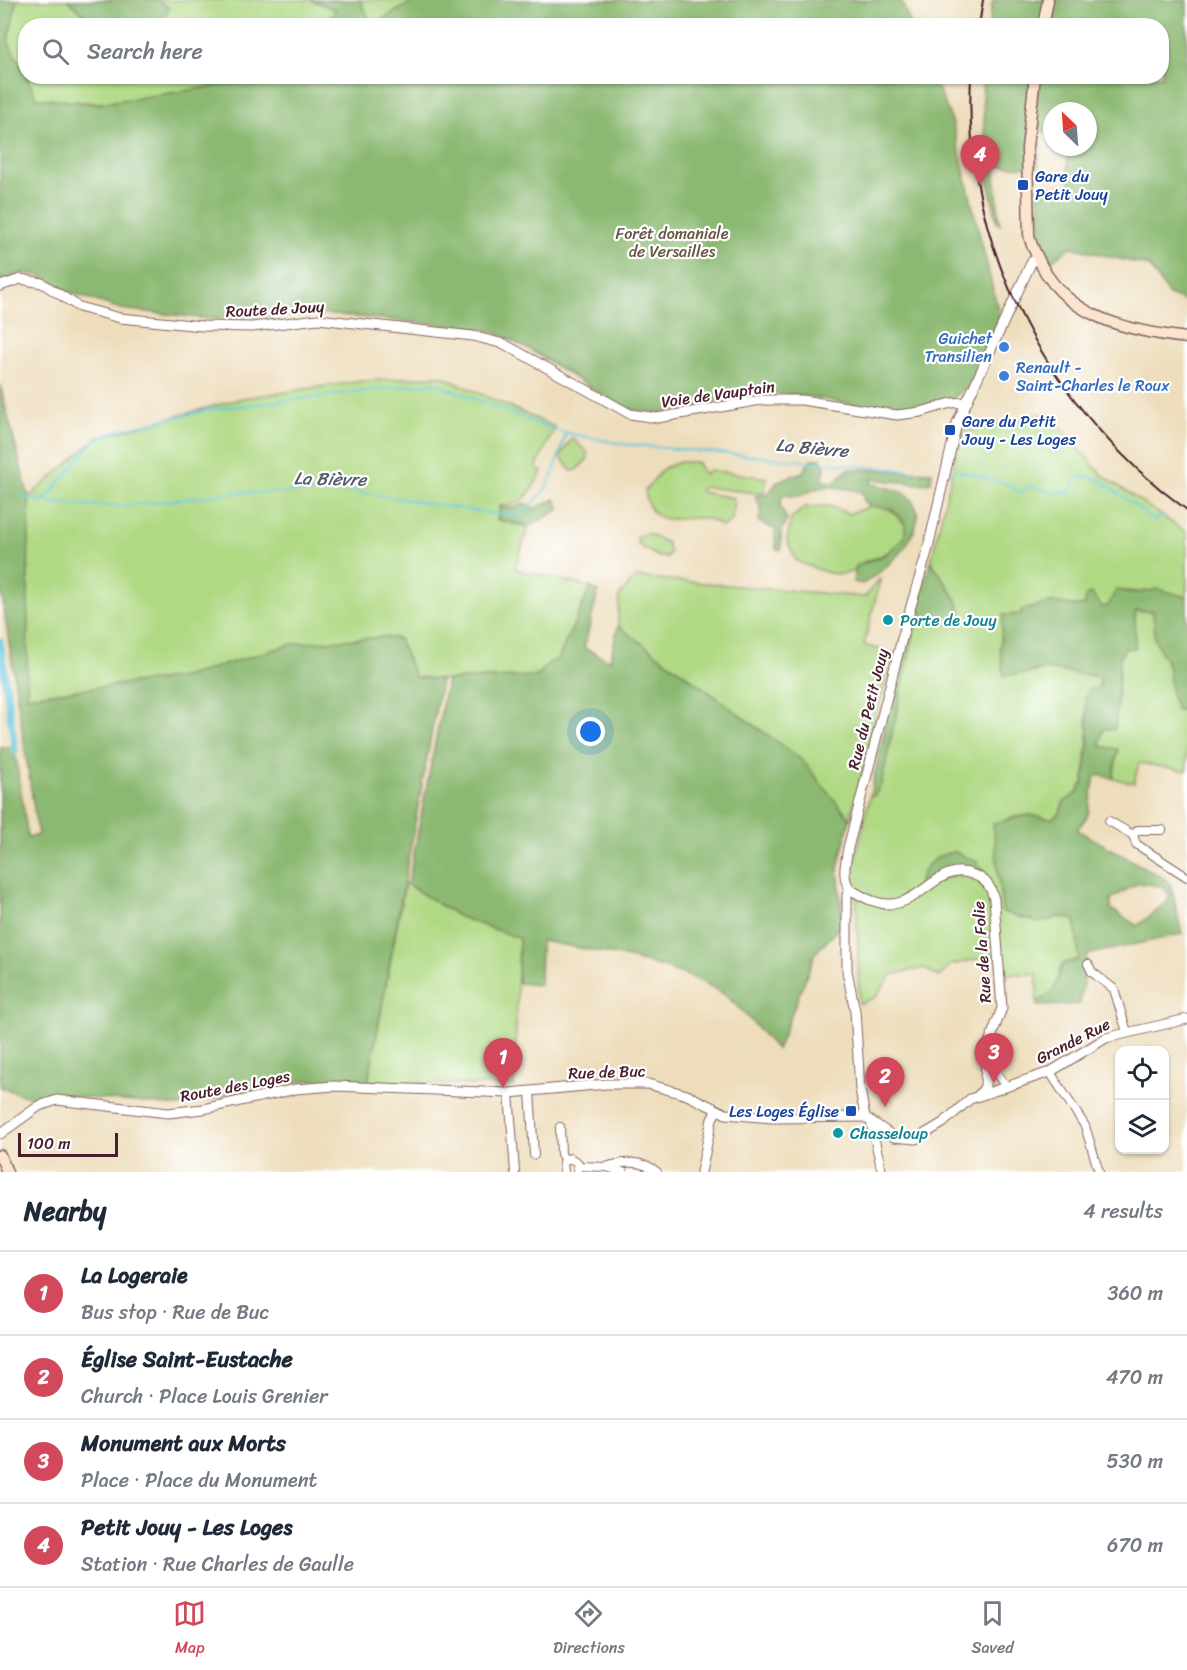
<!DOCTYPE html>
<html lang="en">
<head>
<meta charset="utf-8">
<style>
	body { margin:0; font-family:Sriracha,sans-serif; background:#f6f6f7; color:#1f2937 }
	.controls { position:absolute; right:18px; bottom:18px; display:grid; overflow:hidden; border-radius:12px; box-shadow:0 2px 4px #0004 }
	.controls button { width:54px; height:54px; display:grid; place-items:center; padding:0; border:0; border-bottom:2px solid #e0e1e3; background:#fff; color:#1f2937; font:30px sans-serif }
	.compass { position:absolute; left:1043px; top:102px; width:54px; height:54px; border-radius:50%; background:#fff; box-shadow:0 2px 4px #0004; rotate:335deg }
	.scale { position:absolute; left:18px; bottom:15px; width:100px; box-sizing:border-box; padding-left:6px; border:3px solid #4a1f2b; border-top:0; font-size:16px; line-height:21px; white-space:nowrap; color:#4a1f2b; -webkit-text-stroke:4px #fff; paint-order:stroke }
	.you { position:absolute; left:591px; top:732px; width:21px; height:21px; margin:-15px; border:4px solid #fff; border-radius:50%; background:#1a73e8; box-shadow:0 0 0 9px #1a73e833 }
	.badge { display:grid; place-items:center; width:39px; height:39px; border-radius:50%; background:#d1495b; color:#fff; font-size:20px; font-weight:700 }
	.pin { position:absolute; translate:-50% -50px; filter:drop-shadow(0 2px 3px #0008) }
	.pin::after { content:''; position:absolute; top:32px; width:21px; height:18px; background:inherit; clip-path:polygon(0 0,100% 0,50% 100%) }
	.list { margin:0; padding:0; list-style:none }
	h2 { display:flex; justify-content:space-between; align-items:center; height:78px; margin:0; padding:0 24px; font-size:26px }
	h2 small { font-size:20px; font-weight:400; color:#747a83 }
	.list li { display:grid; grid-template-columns:39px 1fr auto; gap:18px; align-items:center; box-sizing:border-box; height:84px; padding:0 24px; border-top:2px solid #e0e1e3 }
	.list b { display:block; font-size:22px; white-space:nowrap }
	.list p { margin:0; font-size:20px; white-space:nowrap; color:#747a83 }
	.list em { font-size:20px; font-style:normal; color:#747a83 }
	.icon { flex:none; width:33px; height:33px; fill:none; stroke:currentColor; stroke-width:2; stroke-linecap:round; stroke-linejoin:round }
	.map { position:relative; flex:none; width:1187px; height:1172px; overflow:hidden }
	.search { position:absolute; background:#fff; box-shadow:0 2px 4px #0004; left:18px; right:18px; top:18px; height:66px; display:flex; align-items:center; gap:15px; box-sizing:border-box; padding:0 21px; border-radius:24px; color:#747a83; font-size:22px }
	.sheet { height:414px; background:#fff }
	nav { display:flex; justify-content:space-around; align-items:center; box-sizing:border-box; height:84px; border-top:2px solid #e0e1e3; background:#fff; font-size:16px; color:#747a83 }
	nav a { display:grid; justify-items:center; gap:3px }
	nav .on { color:#d1495b }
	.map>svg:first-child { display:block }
	.green { fill:#b0d984; stroke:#7d7c58; stroke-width:1.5 }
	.forest { fill:#8cb972; stroke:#6b6c4e; stroke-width:1.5; fill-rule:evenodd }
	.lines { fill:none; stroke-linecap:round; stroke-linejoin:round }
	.stream { stroke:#61c6de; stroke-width:2 }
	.canal { stroke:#61c6de; stroke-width:7 }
	.minor-casing { stroke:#83625d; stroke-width:10 }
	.tertiary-casing { stroke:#83625d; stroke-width:11 }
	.secondary-casing { stroke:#83625d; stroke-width:13 }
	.minor { stroke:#fff; stroke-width:8 }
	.tertiary { stroke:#fff; stroke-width:9 }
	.secondary { stroke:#fce5cf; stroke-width:10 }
	.rail { stroke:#4a1f2b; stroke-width:2 }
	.transit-dot { fill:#1a4fb4; stroke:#fff; stroke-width:2 }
	.shop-dot { fill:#3f7fe0; stroke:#fff; stroke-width:2 }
	.culture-dot { fill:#0f9aa8; stroke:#fff; stroke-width:2 }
	.labels { text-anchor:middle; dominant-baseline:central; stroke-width:4.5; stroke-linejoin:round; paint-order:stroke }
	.transit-label { font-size:16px; fill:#164399; stroke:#fff; text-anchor:start }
	.park-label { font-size:16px; fill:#695746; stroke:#fff }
	.street-label { font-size:16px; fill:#4a1f2b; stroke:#fff }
	.shop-label { font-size:16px; fill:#366cbe; stroke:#fff; text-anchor:end }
	.culture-label { font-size:16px; fill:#0d838f; stroke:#fff; text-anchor:start }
	.water-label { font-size:18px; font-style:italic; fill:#52596a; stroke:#fff }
</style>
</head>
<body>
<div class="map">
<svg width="1187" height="1172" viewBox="0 0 1187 1172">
	<rect width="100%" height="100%" fill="#fff"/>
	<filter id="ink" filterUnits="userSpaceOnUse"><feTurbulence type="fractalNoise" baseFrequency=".0167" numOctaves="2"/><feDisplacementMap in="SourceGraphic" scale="12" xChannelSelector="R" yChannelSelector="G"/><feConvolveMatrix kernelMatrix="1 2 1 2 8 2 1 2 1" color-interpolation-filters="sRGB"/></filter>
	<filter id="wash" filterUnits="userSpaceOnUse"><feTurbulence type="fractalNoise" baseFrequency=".008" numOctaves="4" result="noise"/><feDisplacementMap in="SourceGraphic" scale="24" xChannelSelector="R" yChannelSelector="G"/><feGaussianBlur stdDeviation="1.35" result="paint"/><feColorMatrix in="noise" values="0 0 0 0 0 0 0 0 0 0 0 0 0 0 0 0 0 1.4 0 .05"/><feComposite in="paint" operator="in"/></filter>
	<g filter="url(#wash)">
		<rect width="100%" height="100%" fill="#edddbb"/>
		<g class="green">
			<path d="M16,0H446L405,25L26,26V76L8,42Z"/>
			<path d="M26,77H300L98,103L36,98Z"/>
			<path d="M441,376L555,427L536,468L542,472C529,493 527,505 500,506L497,520L528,527L515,569L591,587L558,659L548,664L538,676L447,680L415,677L399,639L384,637L292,644L184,677L27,696L28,498L97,438L243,398L362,381Z"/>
			<path d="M1049,413L1101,474L1187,533V597L1117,590L1109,606L1102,607L1086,596V605C1068,609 1064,600 1051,603C1041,604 1032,609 1021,610L1023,675L1046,669L1101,677L1089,726L1084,781L1077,793L1063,803L1060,814L1052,819L1029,815L1008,818L999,869L1002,911C1014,917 1026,917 1038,923L1059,917L1075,919L1079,959C1075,961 1069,961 1065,963C1054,970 1066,990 1037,1002V974H1004L995,955L951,965L939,977L923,968L891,975L876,997L859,1004L857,903L852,874L870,796L875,795L881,784L915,628L923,623L961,625L957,600L931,561L962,431Z"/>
			<path d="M572,438L587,452L588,458L577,470L571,471L560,456Z"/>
			<path d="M680,462H697L704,474L710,470L767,478L764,493H756L706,487L700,489L701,492L734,498L732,520L723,527C718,526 717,522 711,520C689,511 650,537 645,490L664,468Z"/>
			<path d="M829,506L849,514L871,506L887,507L905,524V537C894,551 882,556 866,561C859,563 857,569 851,572C834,579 811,566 796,561L787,540L791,519L805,507Z"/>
			<path d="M647,533L667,543L670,552L667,557H659L638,545L637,537Z"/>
			<path d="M636,577L865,597L881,577L864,645L893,653L850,819L844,810L715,696L618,626L619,596Z"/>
			<path d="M1135,611H1153L1155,640L1169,667L1176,709L1187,711V771L1139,763L1134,783L1113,779L1118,750L1100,747L1103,729H1115L1120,656L1126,648H1135Z"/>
			<path d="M405,883L460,917L519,938L514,1086L368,1082Z"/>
		</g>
		<g class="forest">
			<path d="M0,0H17L8,41L37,98L98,104L282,76L933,77L952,121L1001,323C992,342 984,364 972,380C930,437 838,395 782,394C738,393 695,413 651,412L630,409L604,396L529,349L496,333L469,327L324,314L209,319L121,309L69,292L39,275L22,273L0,281Z"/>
			<path d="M67,0H158L169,8L162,25H96Z"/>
			<path d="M311,0H360L372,25H323L336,10Z"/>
			<path d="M415,0H901L911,25H373Z"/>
			<path d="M993,0H1187V302L1169,295L1149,266L1071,247L1047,264L1040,239L1038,187L1070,186L1066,147H1088V111H1052V133L1039,131L1038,167L994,166L1000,225L997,222L986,170L982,77L1162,76V26L989,25Z"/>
			<path d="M0,385L29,499L27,696L184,677L292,644L384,637L399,639L415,677L441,680L368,1082L307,1080L179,1106L48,1094L40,1101L0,1087V748L14,746L28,837L38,835L0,583Z"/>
			<path d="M811,459H821L825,467L822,481L833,482L849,469L932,472L931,482L921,484L871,479L872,484C883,487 900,489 908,496C939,525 885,571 862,584L853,582L856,566L885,555L905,537V524L892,509L871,506L864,502L863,493C851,489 830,485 818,488C806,492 800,499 785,495L782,497L780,506L787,520L781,531V550L776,549L775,529L759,522L761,508L755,496L768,494L778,481L803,472Z"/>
			<path d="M555,499L560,509L530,526L498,520L501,507L513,508L525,503L534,509Z"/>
			<path d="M931,561L957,600L964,622L961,625L923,623L918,606Z"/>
			<path d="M591,587L598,592L584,648L610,661L618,626L802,760L850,819L838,868L843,925L816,952L777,1050C762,1034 736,1001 719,991C674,963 593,950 541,941L540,985L518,983L519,938L460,917L408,885L447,680L538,676L548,663L558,659Z"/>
			<path d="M1158,589L1187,597V711L1176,709L1171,693L1169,667L1155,640L1153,611H1135V648H1126L1120,656L1115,729H1103L1100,746L1118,749L1113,778L1095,775L1088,815L1077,830L1165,879L1171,886L1182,934L1086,955C1088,970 1081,987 1080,1004L1037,1006V1002C1065,990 1054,970 1065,963C1069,961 1075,961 1079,959L1075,920L1059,917L1038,923C1026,917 1014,917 1002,911L993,823L1029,815L1052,819L1060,813L1063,803L1077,793L1084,781L1089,740L1085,699L1089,690L1099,687L1101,677L1046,669L1004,676L1000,649L1003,615L1021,614V610C1032,609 1040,604 1051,603C1063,600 1068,609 1085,605L1086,596L1091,593L1102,607L1108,606L1116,590L1136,593ZM1138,883L1163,886L1169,895L1168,901L1137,926L1111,909V899Z"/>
			<path d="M907,625L915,628L881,784L875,795L870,796Z"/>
			<path d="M955,852L976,861L987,875L985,878L965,870L920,889L918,885C922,866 936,854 955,852Z"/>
		</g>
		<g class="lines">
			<g class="stream">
				<path d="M953,469L1008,484L1020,493L1029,486L1052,492H1071L1075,480L1082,476L1099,479L1154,520L1163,516"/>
				<path d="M22,497L61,504L124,506L232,493L353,491L488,513L520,515C554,488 553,473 566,433"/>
				<path d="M43,502L94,441L118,430L213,409L434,383L557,431L622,444L913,471"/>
			</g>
			<path class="canal" d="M0,641L15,751"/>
		</g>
	</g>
	<g filter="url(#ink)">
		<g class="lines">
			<g class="minor-casing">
				<g id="minor">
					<path d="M1109,821L1133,835L1138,830H1162"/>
					<path d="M1133,835L1136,844L1187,877"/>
					<path d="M1088,964L1092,972L1114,989L1127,1032"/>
					<path d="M985,1059L1006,1086"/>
					<path d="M1050,1072L1085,1126L1099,1172"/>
					<path d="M530,1091L534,1155"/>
					<path d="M509,1093L515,1172"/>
					<path d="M871,1123L882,1172"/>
					<path d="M560,1127L561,1154L565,1160"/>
					<path d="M579,1166L606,1167L623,1172"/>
					<path d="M606,1167C623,1161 643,1160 657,1172"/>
					<path d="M564,1172L563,1162L570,1158L578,1163L577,1172"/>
				</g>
			</g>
			<g class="tertiary-casing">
				<g id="tertiary">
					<path d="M0,286L21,279L42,283L79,307L120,318L202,326L252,327L318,319L473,336L504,344L630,414L657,418L761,400H802L897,415L921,412L951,403L967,402"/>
					<path d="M850,889C864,898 880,907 898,903C925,897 943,861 974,875C986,879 991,887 994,899L1002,1008L986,1051L985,1087L978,1096"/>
					<path d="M865,1117L860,1089L855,1011L847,971V895L850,889C841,876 846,862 848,848L906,623L927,552L957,423L1032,261L1038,260"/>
					<path d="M865,1117L894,1137L916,1139L943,1123L970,1099L1050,1072L1106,1038L1187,1019"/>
					<path d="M0,1134L39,1106L57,1100L168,1113L203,1109L296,1089L334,1086L509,1093L606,1084H648L687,1095L726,1114L772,1118L865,1117"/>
					<path d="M701,1172L712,1119L716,1111"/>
				</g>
			</g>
			<g class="secondary-casing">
				<g id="secondary">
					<path d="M1043,26L1048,0"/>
					<path d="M1035,76L1027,148L1029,234C1030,243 1033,248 1037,256C1062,317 1128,331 1187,338"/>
					<path d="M0,1155L7,1172"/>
				</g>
			</g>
			<use href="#minor" class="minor"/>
			<use href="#tertiary" class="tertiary"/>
			<use href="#secondary" class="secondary"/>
			<g class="rail">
				<path d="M979,26L983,0"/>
				<path d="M971,76C962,249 1050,410 1187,510"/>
			</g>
		</g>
	</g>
	<g class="transit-dot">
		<rect x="1017" y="179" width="12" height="12" rx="3"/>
		<rect x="944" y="424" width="12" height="12" rx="3"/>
		<rect x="845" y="1105" width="12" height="12" rx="3"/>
	</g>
	<g class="shop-dot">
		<circle cx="1004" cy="347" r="6"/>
		<circle cx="1004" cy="376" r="6"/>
	</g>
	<g class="culture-dot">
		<circle cx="888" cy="620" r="6"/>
		<circle cx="838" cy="1133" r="6"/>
	</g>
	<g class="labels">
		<g class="transit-label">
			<text x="1035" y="176">Gare du<tspan x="1035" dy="18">Petit Jouy</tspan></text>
			<text x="962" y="421">Gare du Petit<tspan x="962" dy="18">Jouy - Les Loges</tspan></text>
			<text x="839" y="1111" text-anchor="end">Les Loges Église</text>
		</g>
		<g class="park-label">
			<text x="672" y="233">Forêt domaniale<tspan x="672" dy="18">de Versailles</tspan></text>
		</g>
		<g class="street-label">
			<text transform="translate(275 309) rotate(-3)">Route de Jouy</text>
			<text transform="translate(718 394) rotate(-8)">Voie de Vauptain</text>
			<text transform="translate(868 709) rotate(-76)">Rue du Petit Jouy</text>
			<text transform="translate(982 952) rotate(-94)">Rue de la Folie</text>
			<text transform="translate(1073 1041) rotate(-27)">Grande Rue</text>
			<text transform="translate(607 1072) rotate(-2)">Rue de Buc</text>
			<text transform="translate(235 1086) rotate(-11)">Route des Loges</text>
		</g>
		<g class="shop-label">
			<text x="992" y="338">Guichet<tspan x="992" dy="18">Transilien</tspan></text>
			<text x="1016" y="367" text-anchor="start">Renault -<tspan x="1016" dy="18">Saint-Charles le Roux</tspan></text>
		</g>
		<g class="culture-label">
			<text x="900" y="620">Porte de Jouy</text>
			<text x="850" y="1133">Chasseloup</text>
		</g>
		<g class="water-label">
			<text transform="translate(812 448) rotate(5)">La Bièvre</text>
			<text transform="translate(330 479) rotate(1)">La Bièvre</text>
		</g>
	</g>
</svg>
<div class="controls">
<button><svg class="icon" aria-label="locate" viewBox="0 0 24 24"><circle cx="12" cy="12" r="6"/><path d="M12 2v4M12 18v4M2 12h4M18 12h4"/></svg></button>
<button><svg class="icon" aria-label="layers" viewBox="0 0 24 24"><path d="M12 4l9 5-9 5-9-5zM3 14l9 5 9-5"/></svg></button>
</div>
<svg class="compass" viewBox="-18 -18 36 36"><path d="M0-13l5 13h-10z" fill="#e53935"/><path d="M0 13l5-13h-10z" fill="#747a83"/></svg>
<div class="scale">100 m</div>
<div class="you"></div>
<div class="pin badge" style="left:503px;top:1088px">1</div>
<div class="pin badge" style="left:885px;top:1107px">2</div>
<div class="pin badge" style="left:994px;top:1083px">3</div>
<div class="pin badge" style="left:980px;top:185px">4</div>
<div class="search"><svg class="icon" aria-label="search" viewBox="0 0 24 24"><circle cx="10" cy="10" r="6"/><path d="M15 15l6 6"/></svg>Search here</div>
</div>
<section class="sheet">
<h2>Nearby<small>4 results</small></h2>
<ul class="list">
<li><span class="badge">1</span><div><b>La Logeraie</b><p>Bus stop · Rue de Buc</p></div><em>360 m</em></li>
<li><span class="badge">2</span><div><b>Église Saint-Eustache</b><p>Church · Place Louis Grenier</p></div><em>470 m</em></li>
<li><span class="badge">3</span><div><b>Monument aux Morts</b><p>Place · Place du Monument</p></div><em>530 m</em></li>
<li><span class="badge">4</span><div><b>Petit Jouy - Les Loges</b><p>Station · Rue Charles de Gaulle</p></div><em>670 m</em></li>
</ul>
</section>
<nav>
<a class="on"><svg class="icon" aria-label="map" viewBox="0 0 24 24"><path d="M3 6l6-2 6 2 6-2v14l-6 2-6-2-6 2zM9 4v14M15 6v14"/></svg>Map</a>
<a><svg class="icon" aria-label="directions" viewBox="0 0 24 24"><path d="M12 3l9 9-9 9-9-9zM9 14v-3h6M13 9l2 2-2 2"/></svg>Directions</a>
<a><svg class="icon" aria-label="saved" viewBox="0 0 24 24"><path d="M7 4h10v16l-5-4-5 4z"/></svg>Saved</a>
</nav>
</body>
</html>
